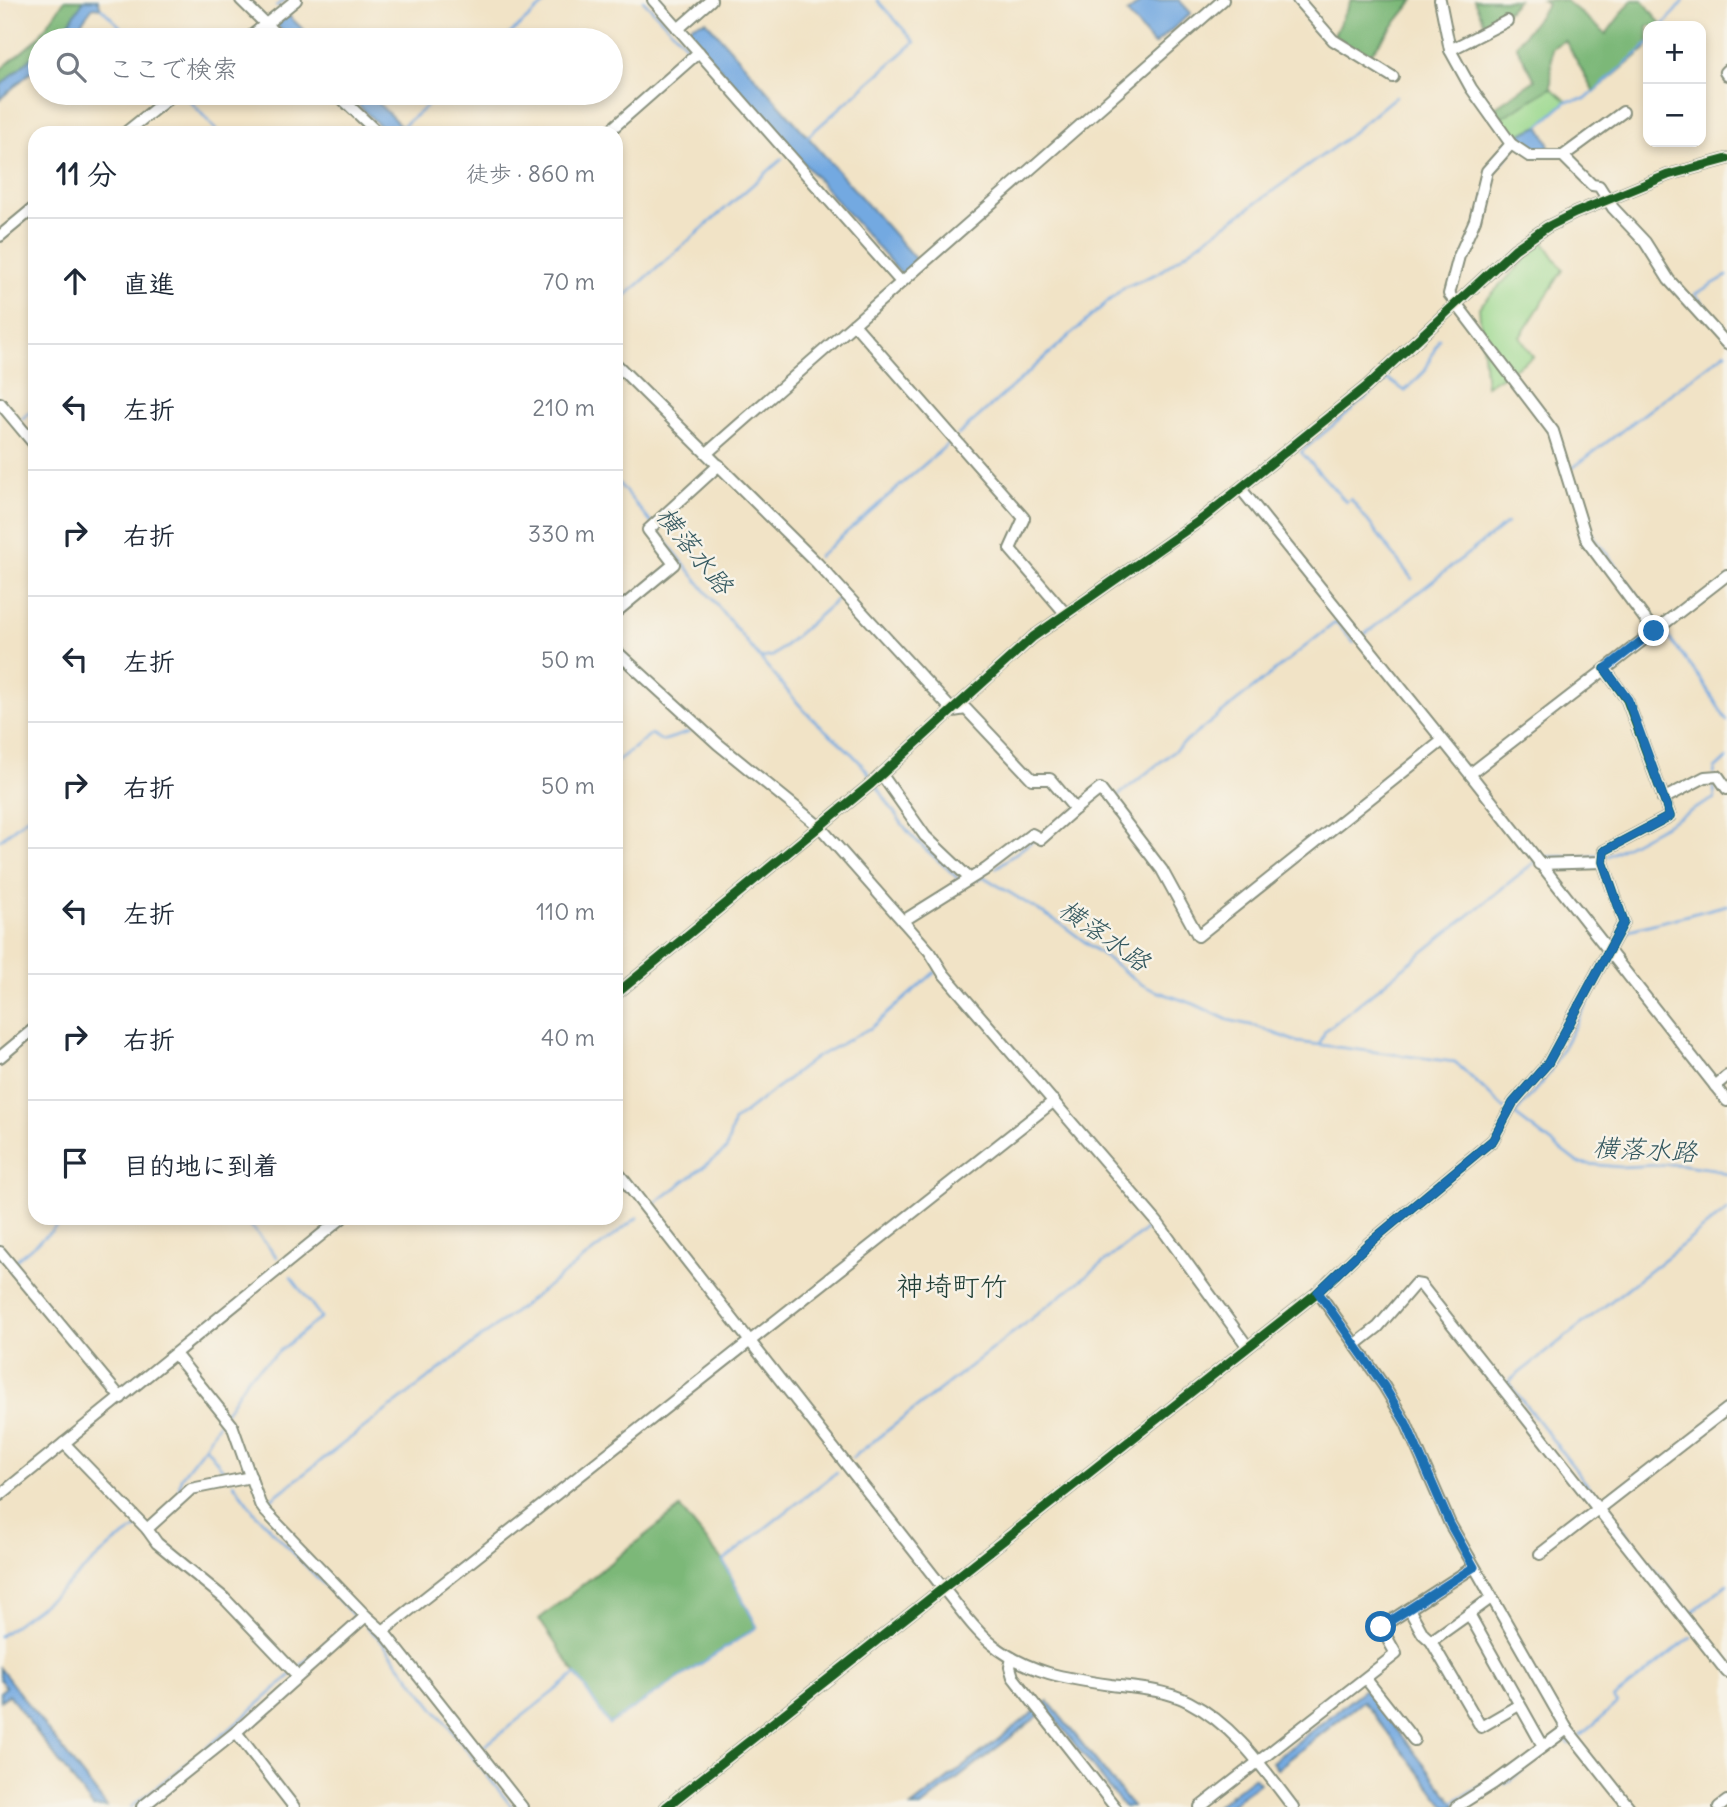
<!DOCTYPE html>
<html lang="ja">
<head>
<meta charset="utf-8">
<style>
	body { margin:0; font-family:Delius,"Klee One",sans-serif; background:#f2f2f3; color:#1f2937 }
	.controls { position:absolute; right:21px; top:21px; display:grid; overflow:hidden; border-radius:14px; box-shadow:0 4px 10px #0003 }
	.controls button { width:63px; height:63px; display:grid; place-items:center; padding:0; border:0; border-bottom:2px solid #e0e1e3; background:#fff; color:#1f2937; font:35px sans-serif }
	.stop { position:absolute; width:21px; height:21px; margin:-16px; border:5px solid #1f6fb2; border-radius:50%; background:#fff }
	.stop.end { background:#1f6fb2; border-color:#fff; box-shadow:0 2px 7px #0008 }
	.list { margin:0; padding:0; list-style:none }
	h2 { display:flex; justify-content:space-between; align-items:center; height:91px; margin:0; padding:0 28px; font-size:30px }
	h2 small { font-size:23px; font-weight:400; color:#747a83 }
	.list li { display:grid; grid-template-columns:46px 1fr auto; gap:21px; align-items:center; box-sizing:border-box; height:126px; padding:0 28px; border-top:2px solid #e0e1e3 }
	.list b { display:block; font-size:26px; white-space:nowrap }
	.list em { font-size:23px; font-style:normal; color:#747a83 }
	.icon { flex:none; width:38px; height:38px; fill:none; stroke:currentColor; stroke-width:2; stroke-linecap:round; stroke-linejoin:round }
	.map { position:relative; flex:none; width:1727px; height:1807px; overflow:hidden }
	.search { position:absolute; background:#fff; box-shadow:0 4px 10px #0003; left:28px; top:28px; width:595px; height:77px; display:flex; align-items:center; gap:18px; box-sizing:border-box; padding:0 24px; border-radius:38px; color:#747a83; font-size:26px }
	.panel { position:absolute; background:#fff; box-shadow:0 4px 10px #0003; left:28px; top:126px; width:595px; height:1099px; border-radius:21px }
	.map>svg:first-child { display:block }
	.green { fill:#9ad88d; stroke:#5c8a60; stroke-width:2 }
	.forest { fill:#7bb878; stroke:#4d7a56; stroke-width:2 }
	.water { fill:#73a9e1; stroke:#49738a; stroke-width:2 }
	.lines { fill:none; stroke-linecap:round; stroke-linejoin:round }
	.stream { stroke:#73a9e1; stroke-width:2.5 }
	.minor-casing { stroke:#88907d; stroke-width:14 }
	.minor { stroke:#fff; stroke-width:10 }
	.cycleway-casing { stroke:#f7f3e8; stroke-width:13 }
	.cycleway { stroke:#1b5e20; stroke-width:9 }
	.route { stroke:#1f6fb2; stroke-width:9 }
	.labels { text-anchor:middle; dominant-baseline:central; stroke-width:5; stroke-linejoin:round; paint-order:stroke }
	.water-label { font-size:26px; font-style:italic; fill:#34585f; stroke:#f7f3e8 }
	.quarter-label { font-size:28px; fill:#1f3d34; stroke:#f7f3e8 }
</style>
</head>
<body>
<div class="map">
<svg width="1727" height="1807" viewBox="0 0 1727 1807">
	<rect width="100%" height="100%" fill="#f7f3e8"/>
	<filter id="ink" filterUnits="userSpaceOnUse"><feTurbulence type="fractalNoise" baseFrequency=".0143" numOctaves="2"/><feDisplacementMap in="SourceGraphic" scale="14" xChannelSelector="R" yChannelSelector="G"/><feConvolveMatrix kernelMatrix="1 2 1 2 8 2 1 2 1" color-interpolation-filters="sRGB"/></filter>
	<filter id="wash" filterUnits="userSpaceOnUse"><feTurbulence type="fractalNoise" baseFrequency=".00686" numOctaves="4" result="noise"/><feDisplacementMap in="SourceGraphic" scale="28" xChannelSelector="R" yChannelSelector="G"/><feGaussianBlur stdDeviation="1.57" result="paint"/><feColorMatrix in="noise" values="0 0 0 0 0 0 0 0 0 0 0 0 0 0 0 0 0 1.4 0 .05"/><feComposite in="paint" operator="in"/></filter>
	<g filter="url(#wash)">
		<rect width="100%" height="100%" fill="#f1e3c6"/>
		<g class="green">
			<path d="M1551,88L1567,101L1539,126L1514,137L1499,119Z"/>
			<path d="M1543,241L1563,270L1520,337L1533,357L1486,386L1479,307Z"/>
		</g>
		<g class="forest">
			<path d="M65,0H84L65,29L52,40H40V50L0,86V70L37,39Z"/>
			<path d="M1351,0H1414L1367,58L1334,35Z"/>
			<path d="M1474,0H1518L1501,18L1486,27Z"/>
			<path d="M1542,0H1565L1606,34L1632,0H1643L1662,26H1648V44L1645,49L1594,92L1565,40L1552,48L1551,88L1499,119L1492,109L1535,80L1516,45L1548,4Z"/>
			<path d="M680,1508L723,1561L757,1627L609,1724L539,1619Z"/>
		</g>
		<g class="water">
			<path d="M84,0H98L101,8L93,7L68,40H52L65,29Z"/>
			<path d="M1143,0H1179L1191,13L1154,45L1127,13Z"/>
			<path d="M288,15L314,40H292L277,26Z"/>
			<path d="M706,21L917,261L902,275L688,32L692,25Z"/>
			<path d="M40,50V64L0,99V86Z"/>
			<path d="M346,93H368L403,128L398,133H387Z"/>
			<path d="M1539,126L1549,143L1548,150L1532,152L1514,137Z"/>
			<path d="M0,1668L107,1807H93L9,1695L0,1701V1692L6,1687L0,1679Z"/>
			<path d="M1365,1689L1457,1807H1446L1363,1701L1277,1769L1272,1762Z"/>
			<path d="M1048,1701L1133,1807H1124L1047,1709L921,1807H911Z"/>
			<path d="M1254,1777L1259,1783L1228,1807H1215Z"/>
		</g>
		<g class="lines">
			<g class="stream">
				<path d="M643,0L686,45"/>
				<path d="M276,6L285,0"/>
				<path d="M101,8L134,40"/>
				<path d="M1663,26L1684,0"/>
				<path d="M503,40L549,0"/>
				<path d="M183,93L219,133"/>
				<path d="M1539,126L1567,101L1586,99L1648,44"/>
				<path d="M400,128L443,93"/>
				<path d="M807,137L915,42L877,0"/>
				<path d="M1491,175L1512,151"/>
				<path d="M1463,261L1480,225L1488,189"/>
				<path d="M1727,276L1695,294L1727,331"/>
				<path d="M616,304L782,159"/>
				<path d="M22,419L35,407"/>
				<path d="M958,435L1123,288L1158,273L1337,145L1396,96"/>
				<path d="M1570,470L1726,352"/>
				<path d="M616,480L652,524"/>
				<path d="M1579,497L1590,531L1658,623"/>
				<path d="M656,529C705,589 752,651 803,709C825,733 853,749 871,777"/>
				<path d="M818,557L949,443"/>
				<path d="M1412,579L1351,499L1346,502L1301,452L1388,379L1405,391L1425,371L1439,339"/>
				<path d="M1662,628L1702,681L1727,721"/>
				<path d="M1365,634L1507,523"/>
				<path d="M762,658L773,656L841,596"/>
				<path d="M616,762L651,734L662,741L690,732"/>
				<path d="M1714,774L1715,769L1727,758"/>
				<path d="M875,783C886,800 897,818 910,834C925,851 944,863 959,880"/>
				<path d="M1114,799L1336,622L1354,643"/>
				<path d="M0,840L35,811"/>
				<path d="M1608,856L1715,798L1713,780"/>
				<path d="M1541,857L1601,856"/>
				<path d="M996,868L1035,839"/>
				<path d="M978,880L984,877L1061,924L1141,984L1153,990L1194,1004L1228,1020L1255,1026L1297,1042L1455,1062L1505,1109"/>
				<path d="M1614,954L1629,930L1727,905"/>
				<path d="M1320,1043L1325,1031L1536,861"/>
				<path d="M1511,1112L1578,1163L1620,1167L1677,1164L1714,1169L1727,1174"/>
				<path d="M1515,1114L1548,1075L1611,960"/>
				<path d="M654,1204L726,1150L734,1121L815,1058L872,1027L935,972"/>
				<path d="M244,1218L277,1257"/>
				<path d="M15,1261L67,1218"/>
				<path d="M225,1413L248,1377L321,1317L291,1277"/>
				<path d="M205,1446L221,1418"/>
				<path d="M852,1458L1153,1224"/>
				<path d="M233,1483L255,1513L355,1617L298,1668"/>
				<path d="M178,1496L181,1477L205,1446L229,1477"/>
				<path d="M1599,1500L1508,1382L1727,1210"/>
				<path d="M266,1503L638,1217"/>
				<path d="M1609,1512L1702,1629"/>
				<path d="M1690,1614L1727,1584"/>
				<path d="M366,1626L378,1637L512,1807"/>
				<path d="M0,1636L59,1592L114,1543L140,1526"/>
				<path d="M1580,1736L1617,1704L1613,1699L1691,1637"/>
				<path d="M482,1748L576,1674L609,1724L757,1627L723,1561L837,1472"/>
				<path d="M1505,1784L1564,1738L1570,1744"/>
				<path d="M1453,1802L1489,1780"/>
				<path d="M131,1807L230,1729L291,1675"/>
			</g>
		</g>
	</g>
	<g filter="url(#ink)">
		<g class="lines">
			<g class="minor-casing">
				<g id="minor">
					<path d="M241,0L282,40"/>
					<path d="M653,0L901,282"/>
					<path d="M1298,0L1333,40L1393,77"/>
					<path d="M1440,0L1450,50L1471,88L1511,144L1529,156H1563L1592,185L1599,186L1613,208L1645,242L1669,280L1727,344"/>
					<path d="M678,29L711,0"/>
					<path d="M246,40L296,0"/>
					<path d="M1450,50L1507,21"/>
					<path d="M1727,70L1725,72L1727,75"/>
					<path d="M336,93L378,133"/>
					<path d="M125,133L175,93"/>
					<path d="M607,133L699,52"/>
					<path d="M1511,144L1487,171L1475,220L1459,256L1449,294L1553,431L1587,541L1654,631"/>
					<path d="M1563,156L1623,112"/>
					<path d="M0,236L35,207"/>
					<path d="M854,324L1024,518L1010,549L1065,613"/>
					<path d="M616,364L817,563L953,711L966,709L1032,779H1050L1075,809L1100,789L1162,870L1198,936L1442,741"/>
					<path d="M0,403L35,445"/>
					<path d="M707,453L1223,0"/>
					<path d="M1241,489L1470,774L1727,1101"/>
					<path d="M616,612L674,564L648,530L719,465"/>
					<path d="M616,651L718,744L820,827L930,952L943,973L1157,1222L1248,1347"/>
					<path d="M1470,774L1727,575"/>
					<path d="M882,775L925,836L969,878"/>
					<path d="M1663,799L1705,777L1718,776L1727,789"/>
					<path d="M1539,864L1603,862"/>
					<path d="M903,921L986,869L1032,834L1041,839L1075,809"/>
					<path d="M616,994L871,784L1033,637L1202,519L1366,387L1515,249L1547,227L1575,213L1668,175L1727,159"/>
					<path d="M0,1057L35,1028"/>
					<path d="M1715,1086L1727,1076"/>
					<path d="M616,1170L943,1588C959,1607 973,1629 992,1644C1027,1673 1069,1679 1111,1685C1137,1688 1166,1690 1189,1702C1234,1725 1263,1768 1293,1807"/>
					<path d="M0,1252L121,1398"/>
					<path d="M1318,1292L1384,1386L1406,1423L1450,1524L1567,1729L1629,1807"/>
					<path d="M1355,1345L1378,1327L1415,1284L1421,1285L1727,1672"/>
					<path d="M175,1354L232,1425L260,1504L265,1511L366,1616L383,1631L522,1807"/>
					<path d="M64,1443L147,1529L157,1543L224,1598L298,1676"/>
					<path d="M0,1495L342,1218"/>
					<path d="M147,1529L191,1489L251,1477"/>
					<path d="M1540,1554L1727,1409"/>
					<path d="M1491,1598L1469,1614L1543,1746"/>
					<path d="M1409,1609L1423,1634L1431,1641L1481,1727L1519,1705"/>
					<path d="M383,1631L1054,1101"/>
					<path d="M1431,1641L1469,1614"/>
					<path d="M1012,1658L1010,1667L1013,1677L1115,1807"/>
					<path d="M1366,1679L1414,1740"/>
					<path d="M236,1732L294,1807"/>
					<path d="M142,1807L236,1732L366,1616"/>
					<path d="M666,1807L1318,1292L1368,1244L1493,1140L1513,1103L1548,1063L1624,922L1603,862L1604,851L1670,816L1627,700L1605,669"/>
					<path d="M1200,1807L1396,1654L1381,1627L1474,1567"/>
					<path d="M1456,1807L1494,1783L1567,1729"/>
					<path d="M1719,1807L1727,1801"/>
				</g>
			</g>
			<use href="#minor" class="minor"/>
			<g class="cycleway-casing">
				<g id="cycleway">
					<path d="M616,994L871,784L1033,637L1202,519L1366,387L1515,249L1547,227L1575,213L1668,175L1727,159"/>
					<path d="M666,1807L1318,1292L1368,1244L1493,1140L1513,1103L1548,1063L1624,922L1603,862L1604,851L1670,816L1627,700L1605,669"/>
				</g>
			</g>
			<use href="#cycleway" class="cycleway"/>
		</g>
	</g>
	<g class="lines" filter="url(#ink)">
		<path class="route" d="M1381,1627L1474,1567L1450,1524L1406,1423L1384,1386L1318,1292L1368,1244L1493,1140L1513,1103L1548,1063L1624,922L1603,862L1604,851L1670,816L1628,700L1605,669L1654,631"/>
	</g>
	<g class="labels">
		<g class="water-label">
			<text transform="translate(695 550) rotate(51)">横落水路</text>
			<text transform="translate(1105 935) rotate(35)">横落水路</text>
			<text transform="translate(1645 1149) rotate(3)">横落水路</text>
		</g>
		<g class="quarter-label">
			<text x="952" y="1286">神埼町竹</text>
		</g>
	</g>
</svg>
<div class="controls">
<button>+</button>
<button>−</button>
</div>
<div class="stop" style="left:1381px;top:1627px"></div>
<div class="stop end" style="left:1654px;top:631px"></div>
<div class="search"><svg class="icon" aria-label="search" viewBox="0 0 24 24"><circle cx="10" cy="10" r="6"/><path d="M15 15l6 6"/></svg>ここで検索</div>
<section class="panel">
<h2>11 分<small>徒歩 · 860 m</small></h2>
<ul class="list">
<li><svg class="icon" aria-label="ahead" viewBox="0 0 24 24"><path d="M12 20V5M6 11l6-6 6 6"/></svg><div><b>直進</b></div><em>70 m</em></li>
<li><svg class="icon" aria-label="left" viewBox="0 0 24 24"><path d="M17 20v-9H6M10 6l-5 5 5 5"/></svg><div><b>左折</b></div><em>210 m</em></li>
<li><svg class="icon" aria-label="right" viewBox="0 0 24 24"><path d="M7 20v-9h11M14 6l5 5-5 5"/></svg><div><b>右折</b></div><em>330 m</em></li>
<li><svg class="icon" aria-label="left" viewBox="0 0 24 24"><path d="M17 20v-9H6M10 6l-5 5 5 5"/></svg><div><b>左折</b></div><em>50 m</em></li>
<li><svg class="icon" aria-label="right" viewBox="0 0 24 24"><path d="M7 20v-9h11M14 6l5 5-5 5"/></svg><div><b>右折</b></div><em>50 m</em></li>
<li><svg class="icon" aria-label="left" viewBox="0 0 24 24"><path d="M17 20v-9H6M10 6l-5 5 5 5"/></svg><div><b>左折</b></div><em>110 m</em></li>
<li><svg class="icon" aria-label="right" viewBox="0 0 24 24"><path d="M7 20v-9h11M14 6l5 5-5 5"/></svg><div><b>右折</b></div><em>40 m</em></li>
<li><svg class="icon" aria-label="arrive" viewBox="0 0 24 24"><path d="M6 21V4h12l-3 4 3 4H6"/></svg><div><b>目的地に到着</b></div></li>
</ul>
</section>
</div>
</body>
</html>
